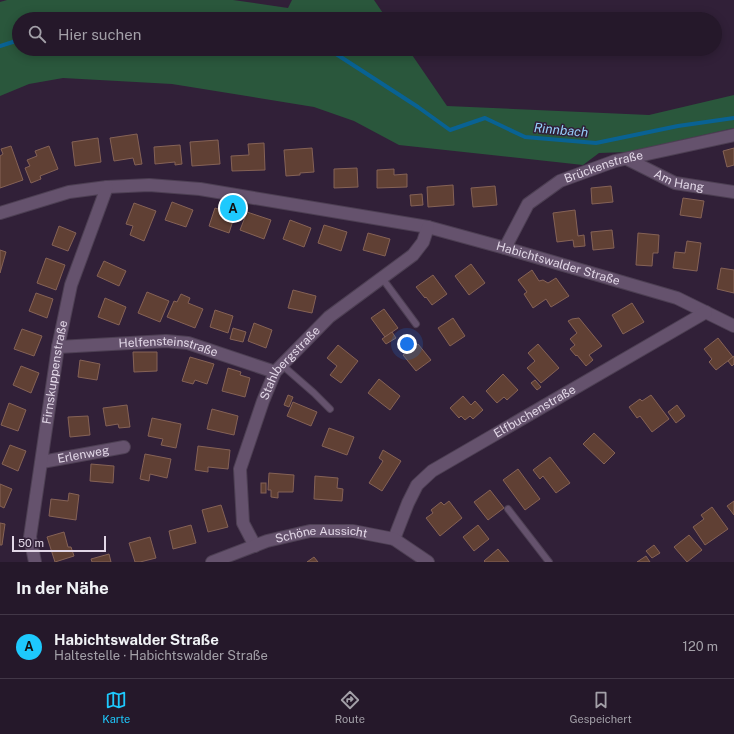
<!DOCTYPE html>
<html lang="de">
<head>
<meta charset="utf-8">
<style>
	body { margin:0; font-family:"Public Sans",sans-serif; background:#312536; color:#f1f3f6 }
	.scale { position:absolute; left:12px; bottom:10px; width:94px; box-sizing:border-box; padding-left:4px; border:2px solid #e2d7e7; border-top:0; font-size:11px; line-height:14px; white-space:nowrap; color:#e2d7e7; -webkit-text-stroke:3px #312038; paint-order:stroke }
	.you { position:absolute; left:407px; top:344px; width:14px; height:14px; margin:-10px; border:3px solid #fff; border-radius:50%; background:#1a73e8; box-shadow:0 0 0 6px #1a73e833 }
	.badge { display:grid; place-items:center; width:26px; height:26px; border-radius:50%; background:#1ec9fd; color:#111; font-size:13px; font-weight:700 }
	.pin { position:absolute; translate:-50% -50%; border:2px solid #fff; box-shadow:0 1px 4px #0006 }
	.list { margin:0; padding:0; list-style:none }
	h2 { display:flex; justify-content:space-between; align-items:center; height:52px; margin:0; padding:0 16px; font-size:17px }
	h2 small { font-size:13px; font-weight:400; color:#a3a0a8 }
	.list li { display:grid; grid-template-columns:26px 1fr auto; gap:12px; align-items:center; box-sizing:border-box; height:64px; padding:0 16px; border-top:1px solid #423747 }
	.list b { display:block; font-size:15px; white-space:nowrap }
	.list p { margin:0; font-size:13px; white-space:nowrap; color:#a3a0a8 }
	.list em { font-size:13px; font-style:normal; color:#a3a0a8 }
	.icon { flex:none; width:22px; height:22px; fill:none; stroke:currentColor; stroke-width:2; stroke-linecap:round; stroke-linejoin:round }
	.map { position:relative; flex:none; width:734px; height:562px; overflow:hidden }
	.search { position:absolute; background:#25182a; box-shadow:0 2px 10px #0003; left:12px; right:12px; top:12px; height:44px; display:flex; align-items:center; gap:10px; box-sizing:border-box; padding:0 14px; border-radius:22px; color:#a3a0a8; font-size:15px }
	.sheet { height:116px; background:#25182a }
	nav { display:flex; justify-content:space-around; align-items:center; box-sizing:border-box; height:56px; border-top:1px solid #423747; background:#25182a; font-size:11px; color:#a3a0a8 }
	nav a { display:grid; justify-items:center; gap:2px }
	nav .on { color:#1ec9fd }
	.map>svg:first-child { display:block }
	.green { fill:#2a573c }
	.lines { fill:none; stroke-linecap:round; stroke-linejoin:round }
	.stream { stroke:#096293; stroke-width:4 }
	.building { fill:#604034; stroke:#856256 }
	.lane-casing { stroke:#4d3f53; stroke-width:8 }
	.street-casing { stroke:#4d3f53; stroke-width:14 }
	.lane { stroke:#65526d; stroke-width:6 }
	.street { stroke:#65526d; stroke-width:12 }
	.labels { text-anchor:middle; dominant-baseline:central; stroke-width:3; stroke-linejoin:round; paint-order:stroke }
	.street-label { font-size:12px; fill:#e2d7e7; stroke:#312038 }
	.water-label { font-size:13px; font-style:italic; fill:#95cdf8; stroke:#312038 }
</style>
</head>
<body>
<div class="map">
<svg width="734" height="562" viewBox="0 0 734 562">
	<rect width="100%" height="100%" fill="#312038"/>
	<path class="green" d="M7,0H233L288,8L292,0H374L387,19H19V49H408L447,106L649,115L734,95V128L628,152L599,153L583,165L399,145L354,121L314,107L172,84L63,78L29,84L0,96V2Z"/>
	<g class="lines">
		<g class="stream">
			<path d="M0,46L19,40"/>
			<path d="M318,49L333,52L418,107L450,130L485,118L525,137L596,143L678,126L734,118"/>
		</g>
	</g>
	<g class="building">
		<path d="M137,134L142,164L135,165L133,158L114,161L110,138Z"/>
		<path d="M98,138L101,162L75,166L72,142Z"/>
		<path d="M218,140L220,164L192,166L190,142Z"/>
		<path d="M264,143L265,170L232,171L231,156L249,155L248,144Z"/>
		<path d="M180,145L182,164L175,165V162L155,164L154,147Z"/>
		<path d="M11,146L23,180L0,188V156L3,154L1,149Z"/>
		<path d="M49,146L58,169L40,176L41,179L31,183L25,168L30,166L27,160L37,156L35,151Z"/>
		<path d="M312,148L314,172L300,173V175L286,176L284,150Z"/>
		<path d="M734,148V165L727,167L723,151Z"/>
		<path d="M357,168L358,187L334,188V169Z"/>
		<path d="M394,169V175L407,174V187L377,188V170Z"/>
		<path d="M453,185L454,205L428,207L427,187Z"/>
		<path d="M495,186L497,205L473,207L471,188Z"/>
		<path d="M611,186L613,202L592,204L591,188Z"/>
		<path d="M422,194L423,205L411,206L410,195Z"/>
		<path d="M683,198L704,201L701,218L680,215Z"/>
		<path d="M172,202L193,210L186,227L165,220Z"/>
		<path d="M134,203L156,211L144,241L130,235L133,226L126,224Z"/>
		<path d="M215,208L235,214L229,233L209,226Z"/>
		<path d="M575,210L578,236L584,235L585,246L574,247L573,240L557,242L553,213Z"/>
		<path d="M247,212L271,220L264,239L240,230Z"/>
		<path d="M290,220L311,228L304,247L283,239Z"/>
		<path d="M324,225L347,232L341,251L318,243Z"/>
		<path d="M59,226L76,233L68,251L52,245Z"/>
		<path d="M612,230L614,248L593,250L591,232Z"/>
		<path d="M368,233L390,239L385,256L363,250Z"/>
		<path d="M638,233L659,235L658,253H653L652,266L636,265Z"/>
		<path d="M687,241L701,243L697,271L673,268L675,252L685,253Z"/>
		<path d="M0,250L6,252L0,273Z"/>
		<path d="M46,258L65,265L56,290L37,283Z"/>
		<path d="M104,261L126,271L119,286L97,276Z"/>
		<path d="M471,264L485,283L469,295L455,276Z"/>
		<path d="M721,268L734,270V293L717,289Z"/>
		<path d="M532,270L539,281L543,280L548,283L556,278L569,296L551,307L546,299L533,308L524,294L527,292L518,280Z"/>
		<path d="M433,275L447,294L432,305L426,297L425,298L416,287Z"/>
		<path d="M293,290L316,296L312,313L288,308Z"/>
		<path d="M147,292L169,301L160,322L138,313Z"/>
		<path d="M36,293L53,299L47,318L29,311Z"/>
		<path d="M181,294L190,298L188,303L203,309L195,328L167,317L174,301L177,302Z"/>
		<path d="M105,298L126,307L119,325L98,317Z"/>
		<path d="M632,303L644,322L623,334L612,315Z"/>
		<path d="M384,309L398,328L385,337L371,318Z"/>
		<path d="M215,310L233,316L228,333L210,327Z"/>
		<path d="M453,318L465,336L450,346L438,328Z"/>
		<path d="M579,318L602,346L589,355L593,360L586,366L577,355L576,356L570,349L575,345L570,339L577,333L568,321L572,319Z"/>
		<path d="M254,323L272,330L266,348L248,341Z"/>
		<path d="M233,328L246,332L243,342L230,339Z"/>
		<path d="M22,329L42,336L34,356L14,349Z"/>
		<path d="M392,332L396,338L386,344L382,339Z"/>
		<path d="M718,338L733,357L716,370L709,362L712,359L704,349Z"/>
		<path d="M418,344L431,360L416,371L403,355Z"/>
		<path d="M538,344L559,368L541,383L527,368L535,361L528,353Z"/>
		<path d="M338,345L358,361L341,383L330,375L337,366L327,358Z"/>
		<path d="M133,352H157V371L134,372Z"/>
		<path d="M734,356V364L732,366L728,361Z"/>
		<path d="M190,357L214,364L207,384L195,380L193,384L182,381Z"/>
		<path d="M80,360L100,364L97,380L78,377Z"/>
		<path d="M21,366L39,373L31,393L13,385Z"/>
		<path d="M228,368L241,372L240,375L250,378L245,397L222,391Z"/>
		<path d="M503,374L518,390L507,400L504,397L497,403L486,391Z"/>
		<path d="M379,379L400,396L390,410L368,393Z"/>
		<path d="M535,380L541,387L537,390L531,383Z"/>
		<path d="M288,395L293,397L289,407L284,405Z"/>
		<path d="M651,395L669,419L652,432L640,416L637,418L629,407L640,399L642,401Z"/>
		<path d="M463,396L471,405L475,401L483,410L473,419L470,416L465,420L461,416L459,418L450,408Z"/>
		<path d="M293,402L317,412L311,426L287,416Z"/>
		<path d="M9,403L26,410L18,431L1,425Z"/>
		<path d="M127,405L130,427L119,428L118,424L106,426L103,408Z"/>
		<path d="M677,405L685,416L676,423L668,412Z"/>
		<path d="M212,409L238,416L234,435L207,429Z"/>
		<path d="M88,416L90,435L70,437L68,417Z"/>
		<path d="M152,418L181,424L176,448L161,445L163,439L148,436Z"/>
		<path d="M329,428L354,437L347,455L322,446Z"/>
		<path d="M594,433L615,453L604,464L583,444Z"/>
		<path d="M10,445L26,451L18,471L2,464Z"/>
		<path d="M198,446L230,450L228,469L208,467V472L195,470Z"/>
		<path d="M383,450L401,461L382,491L369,483L383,461L379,458Z"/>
		<path d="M145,454L171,459L167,478L150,474L149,481L140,479Z"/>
		<path d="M550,457L570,483L556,493L543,476L540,479L533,470Z"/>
		<path d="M91,464L114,466L113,483L90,481Z"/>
		<path d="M518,469L540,499L525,510L503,480Z"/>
		<path d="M269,473L294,475L293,492H278V498L271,497V490H268Z"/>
		<path d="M315,476L338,478L337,488L343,489L342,501L314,499Z"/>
		<rect x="261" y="483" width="5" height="10"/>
		<path d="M0,484L12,489L4,508L0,506Z"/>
		<path d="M490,490L504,508L488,520L474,502Z"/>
		<path d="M69,493L79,495L76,520L49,516L51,499L68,501Z"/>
		<path d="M449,501L462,518L440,536L426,518L433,513L431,510L441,502L444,505Z"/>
		<path d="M734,501V515L727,506Z"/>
		<path d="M221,505L228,527L208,532L202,510Z"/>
		<path d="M712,507L728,529L705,545L693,527L704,519L701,515Z"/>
		<path d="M0,523L5,524L2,545H0Z"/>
		<path d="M191,525L196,543L173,549L169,531Z"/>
		<path d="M478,525L489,539L474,551L463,537Z"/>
		<path d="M64,532L68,547H71L74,556L55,562L47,537Z"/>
		<path d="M689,535L702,550L687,562L674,547Z"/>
		<path d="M150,537L156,558L140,562H135L129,543Z"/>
		<path d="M654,545L660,553L652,558L646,551Z"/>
		<path d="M498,549L509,562H485L484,561Z"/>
		<path d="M109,554L111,562H92L91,559Z"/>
		<path d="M646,556L650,562H637Z"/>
		<path d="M314,557L318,562H307Z"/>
	</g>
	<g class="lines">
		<g class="lane-casing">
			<g id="lane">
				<path d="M382,278L416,324"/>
				<path d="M282,365L314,393L330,409"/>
				<path d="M508,509L549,562"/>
			</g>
		</g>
		<g class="street-casing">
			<g id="street">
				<path id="s1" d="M627,159L675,183L734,192"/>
				<path id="s2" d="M0,213L69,192L107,187L149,185L200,189L428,227L505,248L677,298L734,326"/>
				<path id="s3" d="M505,248L528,204L560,181L615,161L734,135"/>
				<path id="s4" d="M58,347L166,341L188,343L275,372"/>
				<path id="s5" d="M42,462L124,447"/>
				<path id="s6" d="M394,539L408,503L417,485L432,471L706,312"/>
				<path id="s7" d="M255,546L243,523L240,469L263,401L275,372L329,317L413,255L423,242L428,227"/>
				<path id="s8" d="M35,562L30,537L58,347L71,285L107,187"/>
				<path id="s9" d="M212,562L267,541L310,531H353L394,539L428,562"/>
			</g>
		</g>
		<use href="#lane" class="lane"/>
		<use href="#street" class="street"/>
	</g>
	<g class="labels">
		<g class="street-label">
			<text stroke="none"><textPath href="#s3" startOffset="135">Brückenstraße</textPath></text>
			<text stroke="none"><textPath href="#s1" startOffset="57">Am Hang</textPath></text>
			<text stroke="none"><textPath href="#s2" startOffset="570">Habichtswalder Straße</textPath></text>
			<text stroke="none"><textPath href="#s4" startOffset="111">Helfensteinstraße</textPath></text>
			<text stroke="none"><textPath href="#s7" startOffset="199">Stahlbergstraße</textPath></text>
			<text stroke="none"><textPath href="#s8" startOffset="192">Firnskuppenstraße</textPath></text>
			<text stroke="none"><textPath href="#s6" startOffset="198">Elfbuchenstraße</textPath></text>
			<text stroke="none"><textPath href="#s5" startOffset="42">Erlenweg</textPath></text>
			<text stroke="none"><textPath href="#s9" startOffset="114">Schöne Aussicht</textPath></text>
		</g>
		<g class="water-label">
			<text transform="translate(561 130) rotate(5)">Rinnbach</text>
		</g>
	</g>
</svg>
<div class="scale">50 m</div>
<div class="you"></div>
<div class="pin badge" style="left:233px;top:208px">A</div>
<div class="search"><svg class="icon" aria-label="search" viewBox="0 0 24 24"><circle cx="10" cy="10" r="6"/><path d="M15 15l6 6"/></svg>Hier suchen</div>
</div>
<section class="sheet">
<h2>In der Nähe<small></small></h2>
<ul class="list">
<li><span class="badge">A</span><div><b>Habichtswalder Straße</b><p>Haltestelle · Habichtswalder Straße</p></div><em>120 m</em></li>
</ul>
</section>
<nav>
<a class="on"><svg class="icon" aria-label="map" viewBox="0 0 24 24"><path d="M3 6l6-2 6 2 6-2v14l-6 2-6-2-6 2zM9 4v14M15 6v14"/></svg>Karte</a>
<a><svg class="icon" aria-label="directions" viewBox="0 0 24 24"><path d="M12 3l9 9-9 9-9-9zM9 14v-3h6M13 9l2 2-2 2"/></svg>Route</a>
<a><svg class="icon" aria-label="saved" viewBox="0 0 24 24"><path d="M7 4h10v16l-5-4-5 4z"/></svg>Gespeichert</a>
</nav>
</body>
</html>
